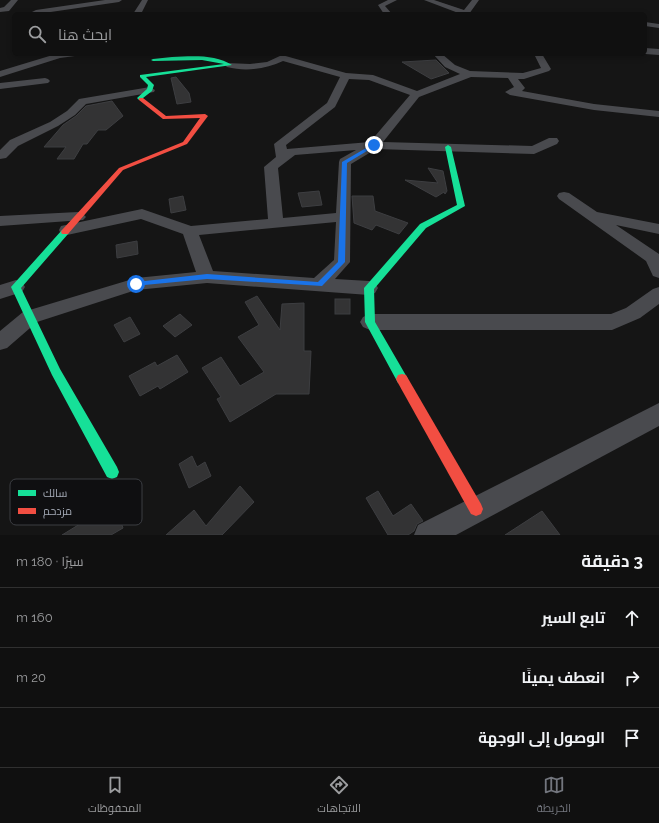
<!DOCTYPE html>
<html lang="ar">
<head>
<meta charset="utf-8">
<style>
	body { margin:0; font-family:Raleway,Cairo,sans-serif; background:#191919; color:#f1f3f6; direction:rtl }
	.stop { position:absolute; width:12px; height:12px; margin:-9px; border:3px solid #1a73e8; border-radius:50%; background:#fff }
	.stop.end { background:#1a73e8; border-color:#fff; box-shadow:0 1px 4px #0008 }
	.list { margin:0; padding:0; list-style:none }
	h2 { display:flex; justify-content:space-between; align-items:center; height:52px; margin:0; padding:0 16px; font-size:17px }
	h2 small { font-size:13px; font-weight:400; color:#9c9d9f }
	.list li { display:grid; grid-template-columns:26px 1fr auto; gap:12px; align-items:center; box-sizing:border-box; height:60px; padding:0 16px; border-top:1px solid #303030 }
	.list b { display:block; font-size:15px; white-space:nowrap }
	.list em { font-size:13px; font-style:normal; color:#9c9d9f }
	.icon { flex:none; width:22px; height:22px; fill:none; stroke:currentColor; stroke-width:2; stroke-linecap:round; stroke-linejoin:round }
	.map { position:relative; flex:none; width:659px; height:535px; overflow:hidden; direction:ltr }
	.search { position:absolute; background:#101010; box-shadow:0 2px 6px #0003; left:12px; right:12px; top:12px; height:44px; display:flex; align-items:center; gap:10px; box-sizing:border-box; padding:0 14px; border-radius:6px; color:#9c9d9f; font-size:15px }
	.sheet { height:232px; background:#101010 }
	nav { display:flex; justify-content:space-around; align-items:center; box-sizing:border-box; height:56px; border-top:1px solid #303030; background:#101010; font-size:11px; color:#9c9d9f }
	nav a { display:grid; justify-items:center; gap:2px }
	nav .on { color:#73767e }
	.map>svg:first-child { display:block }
	.building { fill:#333334; stroke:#3d3e41 }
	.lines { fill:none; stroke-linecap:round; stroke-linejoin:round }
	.street { fill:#494a4e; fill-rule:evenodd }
	.fast { fill:#16e098; fill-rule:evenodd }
	.jam { fill:#f24e42; fill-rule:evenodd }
	.route { fill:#1a73e8 }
	.key { fill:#0f0f11; stroke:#3c3e43; stroke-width:1 }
	.key-label { font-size:11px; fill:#a5abb7 }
</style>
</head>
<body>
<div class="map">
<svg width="659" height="535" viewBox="0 0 659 535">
	<rect width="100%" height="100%" fill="#151515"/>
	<g class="building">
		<path d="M436,60L449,73L431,79L402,62Z"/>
		<path d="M176,77L189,93L191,102L177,104L171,78Z"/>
		<path d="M112,101L123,116L106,130H98L87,144H83L74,159H57L66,147H44L63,125L76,116L86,106Z"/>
		<path d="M428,168L443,171L447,191L445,194L444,192L436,197L405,180L438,183Z"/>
		<path d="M319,191L322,205L302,207L298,193Z"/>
		<path d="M183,196L186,210L171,213L169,199Z"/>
		<path d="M352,196H373L375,211L408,223L399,234L376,225L372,230L354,223Z"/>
		<path d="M137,241L138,254L117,258L116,245Z"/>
		<path d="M257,296L280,330L282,304L304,303V351H311L309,394H276L230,422L217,399L221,397L202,368L221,357L240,386L264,372L238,337L259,325L245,302Z"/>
		<rect x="335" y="299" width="15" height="15"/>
		<path d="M180,314L192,325L175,337L163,326Z"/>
		<path d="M130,317L140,334L124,342L114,325Z"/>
		<path d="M177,355L188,372L160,389L158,386L140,396L129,376L155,362L157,366Z"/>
		<path d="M192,456L197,467L205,462L211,476L189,488L179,464Z"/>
		<path d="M240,486L254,502L222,535H166L194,510L206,526Z"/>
		<path d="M378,491L393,516L411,504L423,521L417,524L414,531L408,535H388L366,498Z"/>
		<path d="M114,503L123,528L111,535H62Z"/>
		<path d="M542,511L560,535H505Z"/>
	</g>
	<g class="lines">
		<g class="street">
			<path d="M11,0H18L9,11L0,12V8L4,7Z"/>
			<path d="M105,0H122L119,2L37,14L32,12L36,10Z"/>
			<path d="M142,0H148L141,14H133Z"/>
			<path d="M388,0H397L385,6L392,14H384L378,5Z"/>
			<path d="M424,0H434L464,10L472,0H479L469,14H461Z"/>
			<path d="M645,22L659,24V28L645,26Z"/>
			<path d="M645,48L659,49V55L645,54Z"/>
			<path d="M56,54H76L75,56L60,58L0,77V71Z"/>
			<path d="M433,54H442L455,65L470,71L523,73L541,68L534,54H542L551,69L549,71L524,79H518L525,88L522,91L594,104L659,111V117L594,110L510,95L505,92L514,87L508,78L471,77L419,97L383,142L532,146L549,138H557L559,141L557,144L534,154L376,149L351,164L350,262L335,279L369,281L375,283L378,288L375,293L369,295L207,283L136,290L37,322L7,348L0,350V331L23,312L136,278L196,272L183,234L141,219L67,235L61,234L59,230L61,226L142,209L191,226L268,219L264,167L276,157L274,144L327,103L340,77L283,61C265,69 246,72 227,67L225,65L227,63L250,64L267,62L282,55L346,73L373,75L417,91L460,74L445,67ZM349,79L369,80L410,95L370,142L287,149L286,145L335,107ZM356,150L340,159L339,162L336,213L283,218L278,168L295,155ZM336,222L334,260L314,278L213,271L199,235Z"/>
			<path d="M45,78L48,79L50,81L48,83L0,89V83Z"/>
			<path d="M150,87L155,90L154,92L86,104L75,115L58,126L18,146L6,158L0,159V150L10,140L50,122L67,111L79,99Z"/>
			<path d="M564,192L569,193L597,212L659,224V234L616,225L659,254V278L653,276L646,261L559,199L557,196L559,193Z"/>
			<path d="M78,212L83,214L86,217L83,220L0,226V216Z"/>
			<path d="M16,280L22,282L25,287L22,292L0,299V285Z"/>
			<path d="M659,287V304L640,318L612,330H370L363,327L360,322L363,317L370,314H611L626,308L653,289Z"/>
			<path d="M659,403V426L456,535H414L418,525Z"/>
		</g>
		<g class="fast">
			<path d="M172,57C191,56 216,54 232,65L146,77L154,85L152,91L143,98V100H139L137,98L147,89L148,85L140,77V75L224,64L202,60L153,61L151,60L153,59Z"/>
			<path d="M448,145L451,147L465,206L426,228L374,289L375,322L408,379L406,383L402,384L398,383L365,322L364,288L420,224L457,205L445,147Z"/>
			<path d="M65,229L68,230L69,232L68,234L21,288L60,369L117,467L119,472L117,477L112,479L107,477L52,375L11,287L62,230Z"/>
		</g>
		<g class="jam">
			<path d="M139,98H143L166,116L205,114L208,116L187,144L123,170L68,234H62L61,232L62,230L119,168L183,142L200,118L163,119L139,100Z"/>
			<path d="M402,374L406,375L481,504L483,509L481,514L476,516L471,514L398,383L396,379L398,375Z"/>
		</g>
	</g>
	<path class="route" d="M373,144L377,145L347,163L345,262L322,286L207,279L134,286V283L136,282L207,274L318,282L338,262L342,162Z"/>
	<rect x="10" y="479" width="132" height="46" rx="6" class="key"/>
	<rect x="18" y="490" width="18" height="6" fill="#16e098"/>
	<rect x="18" y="508" width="18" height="6" fill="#f24e42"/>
	<g class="key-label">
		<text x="43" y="497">سالك</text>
		<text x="43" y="515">مزدحم</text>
	</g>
</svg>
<div class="stop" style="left:136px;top:284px"></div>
<div class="stop end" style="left:374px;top:145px"></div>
<div class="search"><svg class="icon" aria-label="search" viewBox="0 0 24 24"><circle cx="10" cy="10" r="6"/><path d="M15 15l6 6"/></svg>ابحث هنا</div>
</div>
<section class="sheet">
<h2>3 دقيقة<small>سيرًا · 180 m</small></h2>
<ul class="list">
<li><svg class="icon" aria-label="ahead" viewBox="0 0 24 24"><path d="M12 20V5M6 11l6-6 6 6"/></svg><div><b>تابع السير</b></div><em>160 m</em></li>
<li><svg class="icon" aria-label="right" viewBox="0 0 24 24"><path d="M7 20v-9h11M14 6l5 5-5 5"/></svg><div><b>انعطف يمينًا</b></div><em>20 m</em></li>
<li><svg class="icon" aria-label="arrive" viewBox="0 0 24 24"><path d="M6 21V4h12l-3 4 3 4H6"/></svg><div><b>الوصول إلى الوجهة</b></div></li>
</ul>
</section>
<nav>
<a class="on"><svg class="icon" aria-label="map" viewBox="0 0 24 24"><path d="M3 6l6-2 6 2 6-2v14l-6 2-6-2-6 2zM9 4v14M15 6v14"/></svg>الخريطة</a>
<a><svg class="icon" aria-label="directions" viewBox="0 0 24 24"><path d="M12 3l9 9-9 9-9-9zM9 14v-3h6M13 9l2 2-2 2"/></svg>الاتجاهات</a>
<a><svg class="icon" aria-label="saved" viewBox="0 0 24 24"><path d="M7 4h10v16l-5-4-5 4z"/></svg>المحفوظات</a>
</nav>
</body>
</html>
